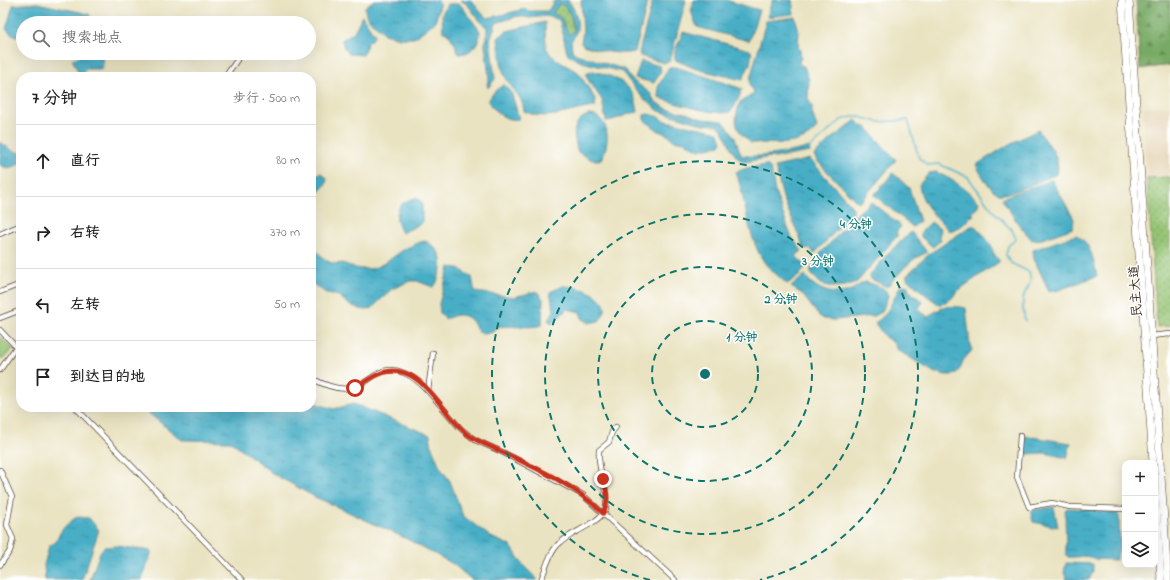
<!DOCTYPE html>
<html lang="zh">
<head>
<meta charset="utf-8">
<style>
	body { margin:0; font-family:"Indie Flower","LXGW WenKai TC",sans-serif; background:#f6f6f6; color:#222 }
	.controls { position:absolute; right:12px; bottom:12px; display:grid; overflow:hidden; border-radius:8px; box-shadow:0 4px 16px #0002 }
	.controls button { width:36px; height:36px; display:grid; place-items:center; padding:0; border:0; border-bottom:1px solid #e0e0e0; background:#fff; color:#222; font:20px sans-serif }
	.stop { position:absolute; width:12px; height:12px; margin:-9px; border:3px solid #c8321e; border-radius:50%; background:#fff }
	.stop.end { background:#c8321e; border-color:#fff; box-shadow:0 1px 4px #0008 }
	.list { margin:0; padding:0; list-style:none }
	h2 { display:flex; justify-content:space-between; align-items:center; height:52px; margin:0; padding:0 16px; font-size:17px }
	h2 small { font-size:13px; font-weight:400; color:#767676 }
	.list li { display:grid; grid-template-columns:26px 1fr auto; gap:12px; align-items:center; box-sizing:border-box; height:72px; padding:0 16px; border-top:1px solid #e0e0e0 }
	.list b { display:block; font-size:15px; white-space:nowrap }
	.list em { font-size:13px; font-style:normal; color:#767676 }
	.icon { flex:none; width:22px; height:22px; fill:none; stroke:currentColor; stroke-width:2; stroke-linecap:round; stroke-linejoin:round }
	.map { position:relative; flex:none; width:1170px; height:580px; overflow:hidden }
	.search { position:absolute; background:#fff; box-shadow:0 4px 16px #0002; left:16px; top:16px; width:300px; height:44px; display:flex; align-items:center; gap:10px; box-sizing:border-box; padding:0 14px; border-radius:22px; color:#767676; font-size:15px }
	.panel { position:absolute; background:#fff; box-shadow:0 4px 16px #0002; left:16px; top:72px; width:300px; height:340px; border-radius:16px }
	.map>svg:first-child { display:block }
	.built { fill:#e6d6b7 }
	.grass { fill:url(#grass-dots); stroke:#687748 }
	.forest { fill:url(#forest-firs); stroke:#5a6a42 }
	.garden { fill:#95c473; stroke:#687748 }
	.water { fill:url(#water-ripples); stroke:#406c72; fill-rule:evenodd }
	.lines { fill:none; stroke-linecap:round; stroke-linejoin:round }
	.stream { stroke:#46aec6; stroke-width:1.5 }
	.street-casing { stroke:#554636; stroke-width:6 }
	.primary-casing { stroke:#554636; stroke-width:8 }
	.street { stroke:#fff; stroke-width:4.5 }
	.primary { stroke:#fff; stroke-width:7 }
	.route { stroke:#c8321e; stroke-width:5 }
	.ring { fill:none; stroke:#0f766e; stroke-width:2; stroke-dasharray:7 5 }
	.labels { text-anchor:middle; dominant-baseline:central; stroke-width:3; stroke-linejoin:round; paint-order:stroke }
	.street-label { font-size:13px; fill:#3b2a1e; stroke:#fff }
	.centre { fill:#0f766e; stroke:#fff; stroke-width:2 }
	.ring-label { font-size:12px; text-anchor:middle; font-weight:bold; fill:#0f766e; stroke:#fff; stroke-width:3; stroke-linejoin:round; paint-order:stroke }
</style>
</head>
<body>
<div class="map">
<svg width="1170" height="580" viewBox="0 0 1170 580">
	<defs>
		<pattern id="grass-dots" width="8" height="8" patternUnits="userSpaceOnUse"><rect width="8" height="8" fill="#95c473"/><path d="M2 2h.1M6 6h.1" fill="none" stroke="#7b9f5e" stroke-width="1.8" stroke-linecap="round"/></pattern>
		<pattern id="forest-firs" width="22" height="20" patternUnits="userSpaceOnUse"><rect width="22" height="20" fill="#78aa65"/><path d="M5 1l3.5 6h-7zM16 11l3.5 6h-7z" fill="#648b53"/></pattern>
		<pattern id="water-ripples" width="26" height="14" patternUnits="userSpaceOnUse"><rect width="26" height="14" fill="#46aec6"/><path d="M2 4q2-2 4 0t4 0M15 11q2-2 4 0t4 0" fill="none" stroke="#3c8ea0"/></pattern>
	</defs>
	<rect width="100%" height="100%" fill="#fff"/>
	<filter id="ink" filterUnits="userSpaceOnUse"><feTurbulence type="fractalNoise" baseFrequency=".025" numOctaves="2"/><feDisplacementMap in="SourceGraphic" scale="8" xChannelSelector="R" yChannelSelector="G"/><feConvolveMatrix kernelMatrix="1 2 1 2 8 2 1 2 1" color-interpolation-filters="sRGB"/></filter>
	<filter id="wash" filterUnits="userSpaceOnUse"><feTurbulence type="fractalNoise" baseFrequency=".012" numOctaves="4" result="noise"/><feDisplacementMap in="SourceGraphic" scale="16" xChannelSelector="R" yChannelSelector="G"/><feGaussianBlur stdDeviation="0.9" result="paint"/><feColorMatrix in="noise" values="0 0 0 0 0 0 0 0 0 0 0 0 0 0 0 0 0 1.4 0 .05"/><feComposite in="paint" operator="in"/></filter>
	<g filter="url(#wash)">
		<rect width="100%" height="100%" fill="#eae3c1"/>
		<path class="built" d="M1170,105V177L1147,178L1143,107Z"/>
		<g class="grass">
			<path d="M559,4L565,6L571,16L574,31L569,36L561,19L553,13Z"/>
			<path d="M1170,177V326L1157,327L1147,178Z"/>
		</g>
		<path class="forest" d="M1136,0H1170V65L1140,69Z"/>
		<path class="garden" d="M0,337L13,349L2,359L0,357Z"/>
		<g class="water">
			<path d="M374,0H438L440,6L435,22L414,38H400L384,34C378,24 365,24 365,7Z"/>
			<path d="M460,0H471C478,6 479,13 488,18L525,9L528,11H548L554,1L568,0C577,12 582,28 571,41L572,50L576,54L626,70L630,78L651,94L654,101L667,109L686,113L702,119L723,121L734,135L741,155C753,159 796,152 809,147L810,152L775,158L771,157L745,162C729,157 730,136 718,125L702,124L659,111L642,97L622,72L582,62L575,59L567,53L560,22L557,19L546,16L530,18L518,16L496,23L490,40L495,79L488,88L487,84L489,77L485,44L487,38V28L480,21L467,4ZM559,4L565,6L571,16L574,30L569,35L561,18L553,13Z"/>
			<path d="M581,0H648L635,52C618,55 600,51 583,45L581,42L583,32Z"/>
			<path d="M653,0H686L670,61L664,63L640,56L639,52Z"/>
			<path d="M694,0H726L759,10L749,41L697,27L691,11Z"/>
			<path d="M772,0H792L794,14L767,17Z"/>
			<path d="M37,3L89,14L94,23H23V37L12,35L6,29L13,5Z"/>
			<path d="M447,4H460L480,31C480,42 472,54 459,54L456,50V46L448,33L443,32L442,14Z"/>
			<path d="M362,16L374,34V37L367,44L363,55L349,54L344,48L342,40L354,32Z"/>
			<path d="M795,17L799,31L798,49H800L801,58L799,61L800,65L804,66L809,80L808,99L812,106V112L817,128C801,148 775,143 751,143C735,130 733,122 740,102L754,94L753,89L750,87V79L766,21Z"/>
			<path d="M545,22L546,47L550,54L560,62L578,72L596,100L595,107C571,109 548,123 524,111C522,95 513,92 506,78C500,67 500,51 498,38L507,31Z"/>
			<path d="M683,32L750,50L752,53L750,64L742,80L696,69L675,60V51Z"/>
			<path d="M86,53H102L103,69H86L83,73L79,74L72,59Z"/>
			<path d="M641,61L660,66L661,71L654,83L635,78Z"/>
			<path d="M669,67H676L743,89L740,91C741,96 738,99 736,103C734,107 733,111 729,112C718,116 670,103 659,97L658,87Z"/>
			<path d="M593,71C618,77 635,85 638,112C627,113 618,120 606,121L602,100L587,78L586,74Z"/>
			<path d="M504,84L512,94L519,119C506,122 494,111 488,101L494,92Z"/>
			<path d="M648,114L657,116L662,120L714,131L719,133L722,141L720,145L699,150L685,142L673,140L670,136L659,131L644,120V115Z"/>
			<path d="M588,115C611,114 611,147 600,160H592L578,152C573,137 571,121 588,115Z"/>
			<path d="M856,120L861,126L866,127L896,160L860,202L855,200L817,161L814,155L833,138Z"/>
			<path d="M1038,130C1048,144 1061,156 1057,174C1048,177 1007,197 999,194C989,189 981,174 976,165L1008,145Z"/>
			<path d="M0,142L13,151L21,153V162C14,168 8,170 0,165Z"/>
			<path d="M810,159L853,208V213L814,254L811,249L804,248L783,198L775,167Z"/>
			<path d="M767,165L771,169L775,192L791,236L802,251L796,256L806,266L799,276L787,284C781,278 774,273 768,267C748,244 746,201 736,172L747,168Z"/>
			<path d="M936,172C952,179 967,189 979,202L977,208L973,211V216H971C966,223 958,229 949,231C937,216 922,207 919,185L929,173Z"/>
			<path d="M321,173L327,178L326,184L319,192L311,187V176Z"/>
			<path d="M893,173L909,188L920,221L913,227L874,195Z"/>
			<path d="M1052,180L1074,219L1073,228L1042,239L1032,240L1019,225L1002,199L1007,196Z"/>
			<path d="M416,198L422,202V223L402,233C392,216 396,202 416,198Z"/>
			<path d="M871,202L901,226L896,233L898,235L857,282L846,286L833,287L821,284L811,274V268L818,261L820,254L858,213Z"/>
			<path d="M931,222L941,230L939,236L941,240L933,247L921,237V232Z"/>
			<path d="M971,226H975C980,231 986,237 990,244C993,250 993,254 999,260V262L960,289L951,299L940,305L926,295L907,279V275L929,254Z"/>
			<path d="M911,232L927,252L914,259L904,268L887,287L871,279L870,275L889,252Z"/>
			<path d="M1076,235C1091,242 1094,262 1097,276L1056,291H1049L1034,259L1033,250Z"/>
			<path d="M425,241C439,248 444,258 440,273C438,278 438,283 433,287L417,281H410L392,289L372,308L366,310L360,309L348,304L339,296L326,293L311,283V249L314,248C323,258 329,266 343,263C383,283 390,248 425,241Z"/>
			<path d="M449,267L458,268L472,277L475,292L514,297L537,291L543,299L542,325C526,329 512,325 496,327L493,332L485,334L478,332C474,323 470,314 457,315C452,316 449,319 444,318L440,313L439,304Z"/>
			<path d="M805,275C814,289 834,298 851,290C857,288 861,282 867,282L883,288L886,291L888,296L882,312L873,316L834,320L824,319L819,316L801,293L791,287Z"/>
			<path d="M901,285L908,286V290L923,302L918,309L928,317C941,306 950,305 966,308L970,345L972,350C970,354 967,355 964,359C960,367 960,376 947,375C942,375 940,372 935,373L896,349L895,344L885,337L875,323C890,314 892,299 901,285Z"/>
			<path d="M563,286C576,286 601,292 605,307C606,312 602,317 599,321L589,323L582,318L580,312L567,309L552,324L548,320L554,311L550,292Z"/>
			<path d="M311,402L334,409L354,404L430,435L432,447L440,467L450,481L463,516L491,537L511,546L523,565L538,580H472L453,564L405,538L313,496L272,473L231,441L182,440L141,407H311Z"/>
			<path d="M1025,436L1071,443L1067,458L1045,453L1027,454L1024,447Z"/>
			<path d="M1054,507L1058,527L1033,522L1031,513L1032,510Z"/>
			<path d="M1067,508L1087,509L1117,513L1119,516L1120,546L1116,560L1095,559C1087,554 1076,558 1068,557L1066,555L1065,510Z"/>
			<path d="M77,517L89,518L99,530L82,580H45L44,565L49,546L56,542C60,530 66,524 77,517Z"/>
			<path d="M116,546L152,551L142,580H90L100,552L104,547Z"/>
			<path d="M1066,563L1093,564V571L1089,580H1067L1064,573Z"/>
		</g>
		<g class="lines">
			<path class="stream" d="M809,149L841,120L856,116L879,122L908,120L919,158L927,165L939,164L968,177L994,212L1012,230L1016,239L1008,246L1006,255L1011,263L1029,272C1034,286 1025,287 1023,299C1022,306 1024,314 1025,321"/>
		</g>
	</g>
	<g filter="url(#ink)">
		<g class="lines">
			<g class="street-casing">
				<g id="street">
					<path d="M225,77L237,60"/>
					<path d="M0,234L21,225"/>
					<path d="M0,292L21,284"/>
					<path d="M0,318L21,310"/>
					<path d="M0,330L21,352"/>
					<path d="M1151,336L1170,334"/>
					<path d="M0,370L16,347"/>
					<path d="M311,378C324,385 341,392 355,387C363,385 370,378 377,374C395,363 415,377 428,391L433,353"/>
					<path d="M428,391L460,428L475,440L502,452L583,495L675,580"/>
					<path d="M75,407L242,580"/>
					<path d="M1020,436L1017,477L1029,507L1052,503L1070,507L1125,509"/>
					<path d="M0,470L12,497L7,525L13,539L10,551L0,565"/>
					<path d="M541,580C546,568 550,550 561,542C575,530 597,525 606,509C608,486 597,472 599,450L609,442L612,432L616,427"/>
				</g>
			</g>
			<g class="primary-casing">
				<g id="primary">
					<path d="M1122,0L1153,463"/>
					<path d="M1129,0L1168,580"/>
					<path d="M1155,488L1161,580"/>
				</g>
			</g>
			<use href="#street" class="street"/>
			<use href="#primary" class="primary"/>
		</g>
	</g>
	<g class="lines" filter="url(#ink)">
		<path class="route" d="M355,388C372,378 385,366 405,373C429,381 447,418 467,434C478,442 490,446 502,452C537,468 576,486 603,513C609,503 607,490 603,479"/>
	</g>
	<g class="ring">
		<circle cx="705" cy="374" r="53"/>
		<circle cx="705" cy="374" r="107"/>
		<circle cx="705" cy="374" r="160"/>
		<path d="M650 580A213 213 0 1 1 760 580"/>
	</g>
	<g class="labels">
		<g class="street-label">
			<text transform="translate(1136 291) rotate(-94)">民主大道</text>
		</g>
	</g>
	<circle cx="705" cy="374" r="6" class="centre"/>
	<g class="ring-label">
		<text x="856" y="228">4 分钟</text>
		<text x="818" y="265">3 分钟</text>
		<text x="781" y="303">2 分钟</text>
		<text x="742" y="341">1 分钟</text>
	</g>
</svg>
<div class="controls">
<button>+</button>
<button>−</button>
<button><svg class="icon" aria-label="layers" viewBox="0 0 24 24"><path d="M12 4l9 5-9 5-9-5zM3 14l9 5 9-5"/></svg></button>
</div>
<div class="stop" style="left:355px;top:388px"></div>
<div class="stop end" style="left:603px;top:479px"></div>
<div class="search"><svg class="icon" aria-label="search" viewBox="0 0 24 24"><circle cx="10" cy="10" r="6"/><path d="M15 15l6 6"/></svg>搜索地点</div>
<section class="panel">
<h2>7 分钟<small>步行 · 500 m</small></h2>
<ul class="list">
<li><svg class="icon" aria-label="ahead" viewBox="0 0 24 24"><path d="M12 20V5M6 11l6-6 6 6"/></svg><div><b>直行</b></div><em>80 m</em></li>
<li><svg class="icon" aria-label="right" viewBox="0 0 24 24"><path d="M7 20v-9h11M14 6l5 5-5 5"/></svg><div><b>右转</b></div><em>370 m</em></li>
<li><svg class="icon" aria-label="left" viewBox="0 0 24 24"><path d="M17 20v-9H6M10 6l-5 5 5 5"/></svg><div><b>左转</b></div><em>50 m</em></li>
<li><svg class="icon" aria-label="arrive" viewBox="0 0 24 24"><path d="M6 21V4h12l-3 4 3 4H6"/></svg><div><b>到达目的地</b></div></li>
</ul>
</section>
</div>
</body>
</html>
